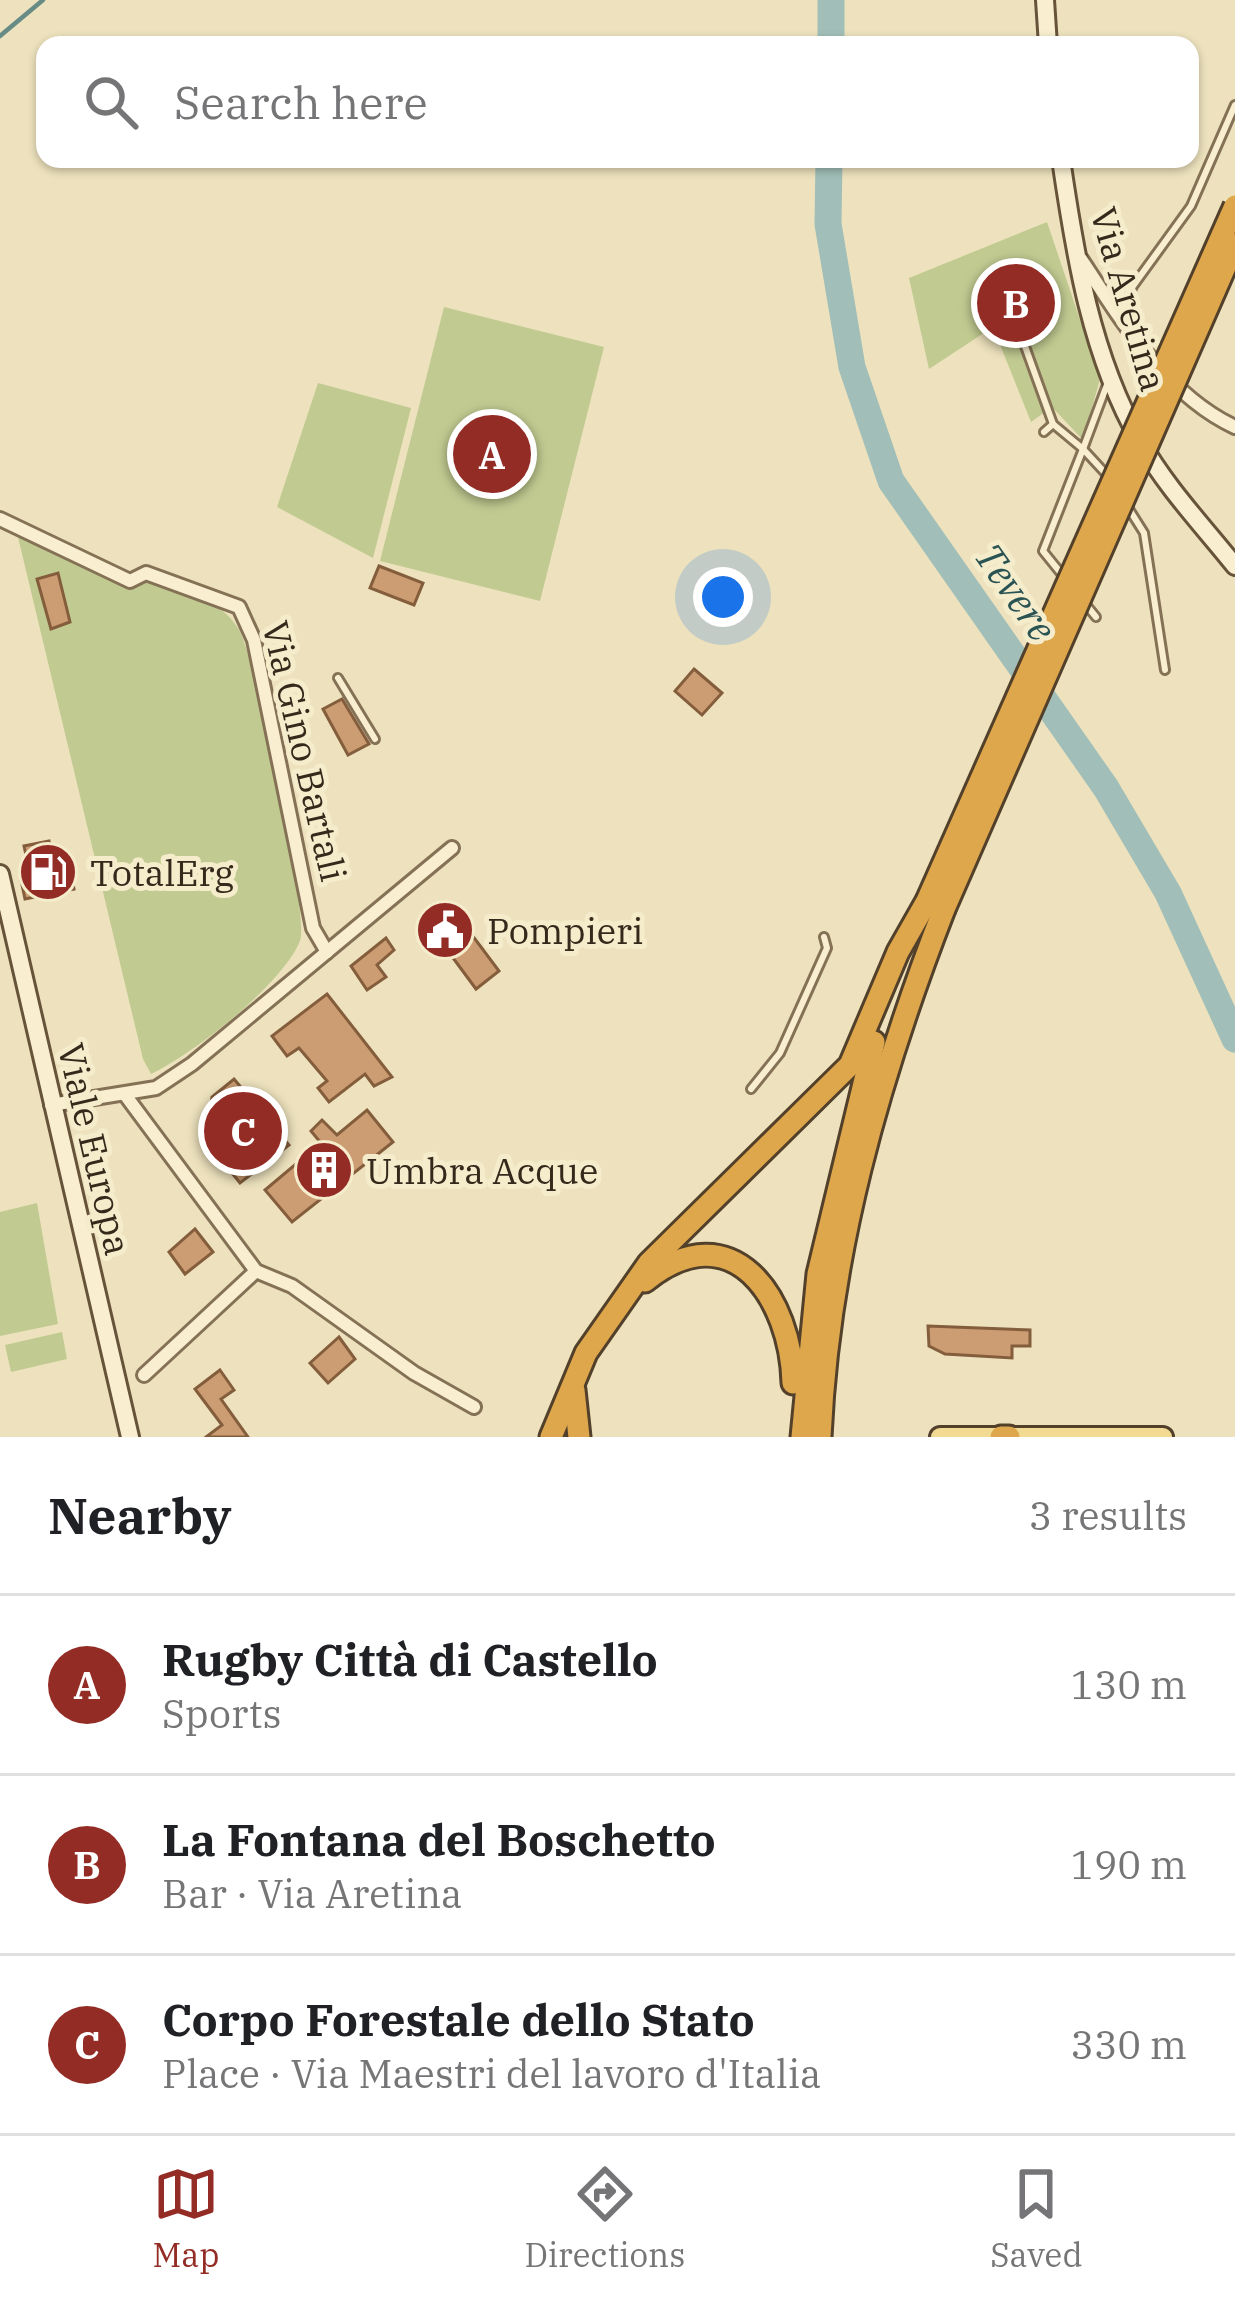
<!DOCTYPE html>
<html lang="en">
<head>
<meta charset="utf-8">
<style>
	body { margin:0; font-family:"IBM Plex Serif",serif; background:#f6f6f6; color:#202124 }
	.you { position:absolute; left:723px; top:597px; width:42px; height:42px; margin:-30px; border:9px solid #fff; border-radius:50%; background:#1a73e8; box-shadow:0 0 0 18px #1a73e833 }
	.badge { display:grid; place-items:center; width:78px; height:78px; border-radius:50%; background:#942c26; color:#fff; font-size:39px; font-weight:700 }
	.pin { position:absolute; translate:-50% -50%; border:6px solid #fff; box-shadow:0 3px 12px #0006 }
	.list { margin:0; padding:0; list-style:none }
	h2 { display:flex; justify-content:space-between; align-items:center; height:156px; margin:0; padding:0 48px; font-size:51px }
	h2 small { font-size:39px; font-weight:400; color:#757577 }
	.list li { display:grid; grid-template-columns:78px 1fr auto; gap:36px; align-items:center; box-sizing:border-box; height:180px; padding:0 48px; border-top:3px solid #e0e0e0 }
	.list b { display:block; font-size:45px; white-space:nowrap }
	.list p { margin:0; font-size:39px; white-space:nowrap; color:#757577 }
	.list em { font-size:39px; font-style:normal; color:#757577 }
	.icon { flex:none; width:66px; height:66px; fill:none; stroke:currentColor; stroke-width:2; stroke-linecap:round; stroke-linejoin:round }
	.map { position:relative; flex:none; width:1235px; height:1437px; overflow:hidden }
	.search { position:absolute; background:#fff; box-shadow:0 3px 9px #0004; left:36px; right:36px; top:36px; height:132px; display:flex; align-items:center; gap:30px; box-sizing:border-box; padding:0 42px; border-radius:24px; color:#757577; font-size:45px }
	.sheet { height:696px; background:#fff }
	nav { display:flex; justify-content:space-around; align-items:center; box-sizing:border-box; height:168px; border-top:3px solid #e0e0e0; background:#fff; font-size:33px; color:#757577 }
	nav a { display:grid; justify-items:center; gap:6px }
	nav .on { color:#942c26 }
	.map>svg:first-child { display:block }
	.green { fill:#c1cb91 }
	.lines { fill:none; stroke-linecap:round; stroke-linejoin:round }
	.stream { stroke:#688c85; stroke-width:4.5 }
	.river { stroke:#a1bfb8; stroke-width:27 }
	.building { fill:#cc9d72; stroke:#845d3c; stroke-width:3 }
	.lane-casing { stroke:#857256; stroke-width:12 }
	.street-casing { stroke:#857256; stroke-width:18 }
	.secondary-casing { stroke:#67533a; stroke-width:22 }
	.primary-casing { stroke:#52402b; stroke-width:24 }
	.highway-casing { stroke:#52402b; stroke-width:27 }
	.lane { stroke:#f9efd0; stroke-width:6 }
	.street { stroke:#f9efd0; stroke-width:12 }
	.secondary { stroke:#f9efd0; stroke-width:16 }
	.primary { stroke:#f2da93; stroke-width:18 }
	.highway { stroke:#dfa74b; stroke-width:21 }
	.highway-bridge-casing { stroke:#52402b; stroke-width:27; stroke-linecap:butt }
	.highway-bridge { stroke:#dfa74b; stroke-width:21 }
	.labels { text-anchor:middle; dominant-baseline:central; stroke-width:10; stroke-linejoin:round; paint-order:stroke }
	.street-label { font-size:36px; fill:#34291b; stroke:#f5eccc }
	.poi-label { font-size:36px; fill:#34291b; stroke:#f5eccc; text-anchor:start }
	.water-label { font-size:39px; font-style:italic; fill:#2a5454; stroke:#f5eccc }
</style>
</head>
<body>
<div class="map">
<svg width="1235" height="1437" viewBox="0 0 1235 1437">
	<rect width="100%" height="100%" fill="#ede2bd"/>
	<g class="green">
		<path d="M1047,222L1100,379L1083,440L1052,407L1031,422L993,327L929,369L909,278Z"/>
		<path d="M444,307L604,347L540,601L380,561Z"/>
		<path d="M318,383L411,408L373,558L277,507Z"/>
		<path d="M17,533L132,586L143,579C175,588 219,597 238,628C255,653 310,917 300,941C282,985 193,1054 151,1074L143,1059Z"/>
		<path d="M37,1203L58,1324L0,1336V1212Z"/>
		<path d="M62,1332L67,1359L11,1372L5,1345Z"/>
	</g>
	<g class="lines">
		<path class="stream" d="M0,36L43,0"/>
		<g class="river">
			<path d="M831,45V0"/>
			<path d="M829,159L828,224L852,367L891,481L1106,788L1168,893L1235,1039"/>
		</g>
	</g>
	<g class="building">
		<path d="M379,566L423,583L414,605L370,588Z"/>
		<path d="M58,573L70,622L51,629L37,579Z"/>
		<path d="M694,669L722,693L702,715L675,691Z"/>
		<path d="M342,699L369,744L348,755L323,709Z"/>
		<path d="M49,841L56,871L69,868L74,889L25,899L21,880L31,878L24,846Z"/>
		<path d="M448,903L499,971L476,989L425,920Z"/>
		<path d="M386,938L394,950L377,965L386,977L367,990L351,966Z"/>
		<path d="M327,994L392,1077L374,1086L365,1074L329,1102L318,1088L327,1081L299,1048L287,1056L272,1036Z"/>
		<path d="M234,1079L270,1122L226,1142L216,1140L207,1129L212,1097Z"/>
		<path d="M367,1110L393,1142L292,1222L265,1190L321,1143L311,1131L322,1120L337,1135Z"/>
		<path d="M276,1130L289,1145L240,1183L227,1167Z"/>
		<path d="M195,1229L213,1252L185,1274L169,1252Z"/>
		<path d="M928,1326L1030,1330V1346H1012V1358L945,1354L929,1346Z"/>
		<path d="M339,1337L355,1359L328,1383L310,1363Z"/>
		<path d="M220,1370L234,1390L221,1399L248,1437H206L222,1425L195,1389Z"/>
	</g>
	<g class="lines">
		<g class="lane-casing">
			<g id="lane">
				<path d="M1121,314L1133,286L1191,206L1235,105"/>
				<path d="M1022,338L1053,424L1083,449L1108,382"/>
				<path d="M1044,432L1053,424"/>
				<path d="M1127,506L1144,533L1165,670"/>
				<path d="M1064,577L1043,551L1083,449L1107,475"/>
				<path d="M1083,601L1096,617"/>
				<path d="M338,678L375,739"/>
				<path d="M751,1089L780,1053L827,948L824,937"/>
			</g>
		</g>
		<g class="street-casing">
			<g id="street">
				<path d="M1081,259C1121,320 1166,395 1235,427"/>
				<path d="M0,519L130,581L146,573L239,607L254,640L313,928L327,952"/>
				<path d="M126,1096L256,1271L292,1286L414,1373L474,1407"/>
				<path d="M51,1105L156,1088L192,1064L452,848"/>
				<path d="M144,1375L256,1271"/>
			</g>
		</g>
		<g class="secondary-casing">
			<g id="secondary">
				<path d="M1045,0L1048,45"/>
				<path d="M1061,159C1075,255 1091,356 1140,441C1165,486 1203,526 1235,566"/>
				<path d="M0,874L130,1437"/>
			</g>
		</g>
		<g class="primary-casing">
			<path id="primary" d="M940,1437H1163"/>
		</g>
		<g class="highway-casing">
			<g id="highway">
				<path d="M645,1281C733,1210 791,1299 793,1383"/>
				<path d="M574,1390L579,1437"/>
				<path d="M551,1437L586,1353L649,1263L850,1065L898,952L927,901"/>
				<path d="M802,1437L818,1274L874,1042"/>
				<path d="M820,1437C828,1254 878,1079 944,909"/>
				<path d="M1001,1437H1009"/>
			</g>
		</g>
		<use href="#lane" class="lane"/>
		<use href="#street" class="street"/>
		<use href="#secondary" class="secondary"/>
		<use href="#primary" class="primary"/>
		<use href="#highway" class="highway"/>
		<g class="highway-bridge-casing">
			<g id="highway-bridge">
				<path d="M927,901L1235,206"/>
				<path d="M944,909L1235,244"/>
			</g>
		</g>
		<use href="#highway-bridge" class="highway-bridge"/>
	</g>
	<defs>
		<g id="fuel-disc" transform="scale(3)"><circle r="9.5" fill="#942c26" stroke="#f5eccc"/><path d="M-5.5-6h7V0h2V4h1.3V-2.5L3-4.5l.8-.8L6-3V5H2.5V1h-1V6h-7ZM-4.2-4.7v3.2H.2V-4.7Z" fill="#fff"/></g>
		<g id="civic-disc" transform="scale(3)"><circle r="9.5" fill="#942c26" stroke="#f5eccc"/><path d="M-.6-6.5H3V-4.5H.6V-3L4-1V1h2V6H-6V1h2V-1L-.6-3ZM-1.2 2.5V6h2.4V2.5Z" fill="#fff"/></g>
		<g id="building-disc" transform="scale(3)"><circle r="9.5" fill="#942c26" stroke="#f5eccc"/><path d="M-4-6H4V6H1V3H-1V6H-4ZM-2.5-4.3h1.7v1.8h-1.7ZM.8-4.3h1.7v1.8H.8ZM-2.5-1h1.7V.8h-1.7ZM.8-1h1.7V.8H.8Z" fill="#fff"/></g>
	</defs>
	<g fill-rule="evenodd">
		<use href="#fuel-disc" x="48" y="872"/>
		<use href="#civic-disc" x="445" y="930"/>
		<use href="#building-disc" x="324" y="1170"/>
	</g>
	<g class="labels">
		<g class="street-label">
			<text transform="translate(1129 299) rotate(74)">Via Aretina</text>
			<text transform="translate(305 751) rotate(77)">Via Gino Bartali</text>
			<text transform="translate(95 1149) rotate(77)">Viale Europa</text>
		</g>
		<g class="poi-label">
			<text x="90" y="872">TotalErg</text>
			<text x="487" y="930">Pompieri</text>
			<text x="366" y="1170">Umbra Acque</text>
		</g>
		<g class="water-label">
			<text transform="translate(1016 592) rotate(55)">Tevere</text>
		</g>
	</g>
</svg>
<div class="you"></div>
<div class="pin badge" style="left:492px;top:454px">A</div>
<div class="pin badge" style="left:1016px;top:303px">B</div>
<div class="pin badge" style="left:243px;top:1131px">C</div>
<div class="search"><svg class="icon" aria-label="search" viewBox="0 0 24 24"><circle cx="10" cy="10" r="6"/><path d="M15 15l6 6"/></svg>Search here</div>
</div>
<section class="sheet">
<h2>Nearby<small>3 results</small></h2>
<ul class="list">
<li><span class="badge">A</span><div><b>Rugby Città di Castello</b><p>Sports</p></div><em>130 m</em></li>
<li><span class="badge">B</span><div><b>La Fontana del Boschetto</b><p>Bar · Via Aretina</p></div><em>190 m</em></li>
<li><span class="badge">C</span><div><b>Corpo Forestale dello Stato</b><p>Place · Via Maestri del lavoro d'Italia</p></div><em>330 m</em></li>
</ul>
</section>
<nav>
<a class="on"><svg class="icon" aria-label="map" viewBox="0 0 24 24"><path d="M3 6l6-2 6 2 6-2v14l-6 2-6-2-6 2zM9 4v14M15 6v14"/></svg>Map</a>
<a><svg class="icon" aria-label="directions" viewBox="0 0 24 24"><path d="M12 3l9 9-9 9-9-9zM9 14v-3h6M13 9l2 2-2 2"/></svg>Directions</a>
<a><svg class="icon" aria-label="saved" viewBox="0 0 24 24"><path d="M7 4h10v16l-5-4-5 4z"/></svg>Saved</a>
</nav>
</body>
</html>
